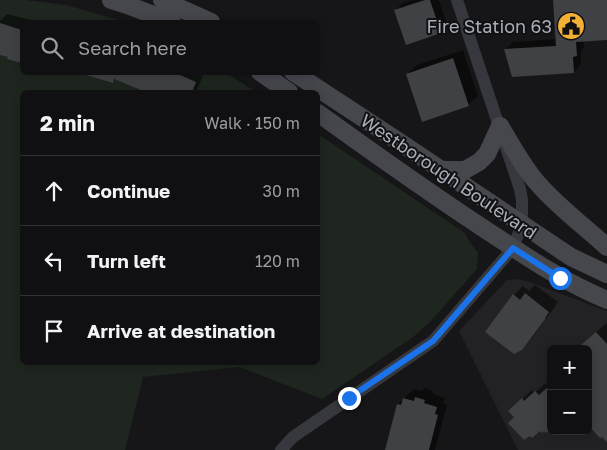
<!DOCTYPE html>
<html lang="en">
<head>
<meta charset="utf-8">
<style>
	body { margin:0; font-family:"Golos Text",sans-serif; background:#1e1e20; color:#f1f3f6 }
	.controls { position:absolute; right:15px; bottom:15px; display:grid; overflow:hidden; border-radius:8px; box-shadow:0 2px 12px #0003 }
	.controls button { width:45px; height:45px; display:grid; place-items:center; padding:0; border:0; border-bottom:1px solid #303032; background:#101012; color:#f1f3f6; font:25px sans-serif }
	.stop { position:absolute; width:15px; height:15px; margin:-11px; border:4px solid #1a73e8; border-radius:50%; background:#fff }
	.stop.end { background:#1a73e8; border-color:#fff; box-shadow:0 1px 5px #0008 }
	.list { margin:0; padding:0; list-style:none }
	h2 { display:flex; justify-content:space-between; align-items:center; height:65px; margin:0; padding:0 20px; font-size:21px }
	h2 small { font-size:16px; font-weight:400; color:#9c9d9f }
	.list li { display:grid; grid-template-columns:32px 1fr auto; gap:15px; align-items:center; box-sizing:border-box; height:70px; padding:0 20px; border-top:1px solid #303032 }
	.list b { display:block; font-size:19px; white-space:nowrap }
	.list em { font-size:16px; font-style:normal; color:#9c9d9f }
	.icon { flex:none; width:28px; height:28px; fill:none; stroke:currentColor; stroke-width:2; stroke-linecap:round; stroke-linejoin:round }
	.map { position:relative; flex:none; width:607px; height:450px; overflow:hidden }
	.search { position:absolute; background:#101012; box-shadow:0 2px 12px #0003; left:20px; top:20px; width:300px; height:55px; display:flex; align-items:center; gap:12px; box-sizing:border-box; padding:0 18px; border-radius:8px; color:#9c9d9f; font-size:19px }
	.panel { position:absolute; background:#101012; box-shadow:0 2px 12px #0003; left:20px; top:90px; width:300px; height:275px; border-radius:8px }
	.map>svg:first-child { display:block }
	.built { fill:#222225; fill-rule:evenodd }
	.green { fill:#1e261f }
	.shadow { fill:#0007 }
	.building { fill:#404145 }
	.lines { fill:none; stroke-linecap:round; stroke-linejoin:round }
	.street { stroke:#37383d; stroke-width:12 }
	.secondary { stroke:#45474d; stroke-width:18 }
	.route { stroke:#1a73e8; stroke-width:6 }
	.labels { text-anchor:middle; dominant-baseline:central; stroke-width:4; stroke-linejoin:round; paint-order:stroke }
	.poi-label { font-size:18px; fill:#a8adb8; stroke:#111113; text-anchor:end }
	.street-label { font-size:18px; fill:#a8adb8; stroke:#111113 }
</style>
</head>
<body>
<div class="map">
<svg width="607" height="450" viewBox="0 0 607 450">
	<rect width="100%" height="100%" fill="#161618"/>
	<path class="built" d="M517,279L527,281L607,311V450H518L459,331L507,280ZM551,349H588V431H551Z"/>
	<path class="green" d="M0,0H25L66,5L125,22H22V72L226,73L256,92H22V362H318V134L465,233L467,238L478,253L477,269L429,323L413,337L322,399L240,367L143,377L125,450H0Z"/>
	<g class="shadow">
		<path d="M413,0H439L447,25L440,32L396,10L403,3Z"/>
		<path d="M554,0H607V39L583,40L584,47L581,51V64L574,72L505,50L513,42L557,39Z"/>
		<path d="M7,14L38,22H22V62L8,58L9,56L0,53V21Z"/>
		<path d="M463,50L478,96L468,105L407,74L417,65Z"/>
		<path d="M80,72H203L204,73L196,92H149L116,78L113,82Z"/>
		<path d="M535,285L558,302L554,308L531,339L522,349L514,295L523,286L529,291Z"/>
		<path d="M606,323L607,324V440L592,336Z"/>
		<path d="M546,383L549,386L544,429L516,417L519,402L532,390L534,393Z"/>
		<path d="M425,388L433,391V394L445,398L443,404L447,405L435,450H386L398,404L414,389L422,391Z"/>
	</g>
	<g class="building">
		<path d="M425,0H430L441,33L406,45L394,10Z"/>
		<path d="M553,0H607V40L576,42L577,56L573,57L574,73L512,77L504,49L556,46Z"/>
		<path d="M0,23L22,30V63L7,59L8,57L0,55Z"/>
		<path d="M453,58L469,106L422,122L406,74Z"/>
		<path d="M86,72H173L196,82L192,92H146L114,79L113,83L86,75Z"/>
		<path d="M525,293L549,312L545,318H546L522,350L514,354L485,332L513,294L520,300Z"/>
		<path d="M596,332L607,344V442L602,437L600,438L588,425V349H585L581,345Z"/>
		<path d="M551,384V429L546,433L544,431L542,433L540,431L532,438L530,436L524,440L508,423L514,417L508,411L522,398L524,401L535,391L539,395Z"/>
		<path d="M415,397L425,400L424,403L437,407L435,414L438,415L429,450H385L397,404L401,405L403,398L414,401Z"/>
	</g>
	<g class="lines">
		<path class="street" d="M281,450L293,437L433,341L513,248L522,224V200L520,189L457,0"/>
		<g class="secondary">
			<path d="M111,0L130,6L172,22"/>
			<path d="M162,0L211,22"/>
			<path d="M260,72L289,92"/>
			<path d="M293,72L401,143L571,257L607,274"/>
			<path d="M318,113C372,152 427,191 483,228C524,255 561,281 607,300"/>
			<path d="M500,126C513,147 524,169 541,187C561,209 585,227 607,247"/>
			<path d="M442,170H465L479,162L487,154L500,126"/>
		</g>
	</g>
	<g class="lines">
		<path class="route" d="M349,398L433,341L513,248L560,278"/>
	</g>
	<defs>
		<g id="civic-disc" transform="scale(1.4375)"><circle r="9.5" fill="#f2b134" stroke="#111113"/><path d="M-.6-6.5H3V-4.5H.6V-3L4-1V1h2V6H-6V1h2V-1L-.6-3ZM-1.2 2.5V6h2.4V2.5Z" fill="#111"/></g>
	</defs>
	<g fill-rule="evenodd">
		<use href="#civic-disc" x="571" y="26"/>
	</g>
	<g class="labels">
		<g class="poi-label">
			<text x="552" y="26">Fire Station 63</text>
		</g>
		<g class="street-label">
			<text transform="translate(449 176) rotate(34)">Westborough Boulevard</text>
		</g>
	</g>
</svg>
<div class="controls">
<button>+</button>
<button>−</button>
</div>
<div class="stop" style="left:560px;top:278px"></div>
<div class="stop end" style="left:349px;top:398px"></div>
<div class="search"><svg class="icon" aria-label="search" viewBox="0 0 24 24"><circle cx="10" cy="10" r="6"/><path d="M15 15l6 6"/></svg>Search here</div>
<section class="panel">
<h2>2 min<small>Walk · 150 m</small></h2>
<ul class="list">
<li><svg class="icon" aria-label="ahead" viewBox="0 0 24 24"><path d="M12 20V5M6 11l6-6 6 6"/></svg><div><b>Continue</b></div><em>30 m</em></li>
<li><svg class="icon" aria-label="left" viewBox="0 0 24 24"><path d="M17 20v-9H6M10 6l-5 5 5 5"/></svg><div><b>Turn left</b></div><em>120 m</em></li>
<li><svg class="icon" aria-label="arrive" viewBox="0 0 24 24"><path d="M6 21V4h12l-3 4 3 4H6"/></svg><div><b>Arrive at destination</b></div></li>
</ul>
</section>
</div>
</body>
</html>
